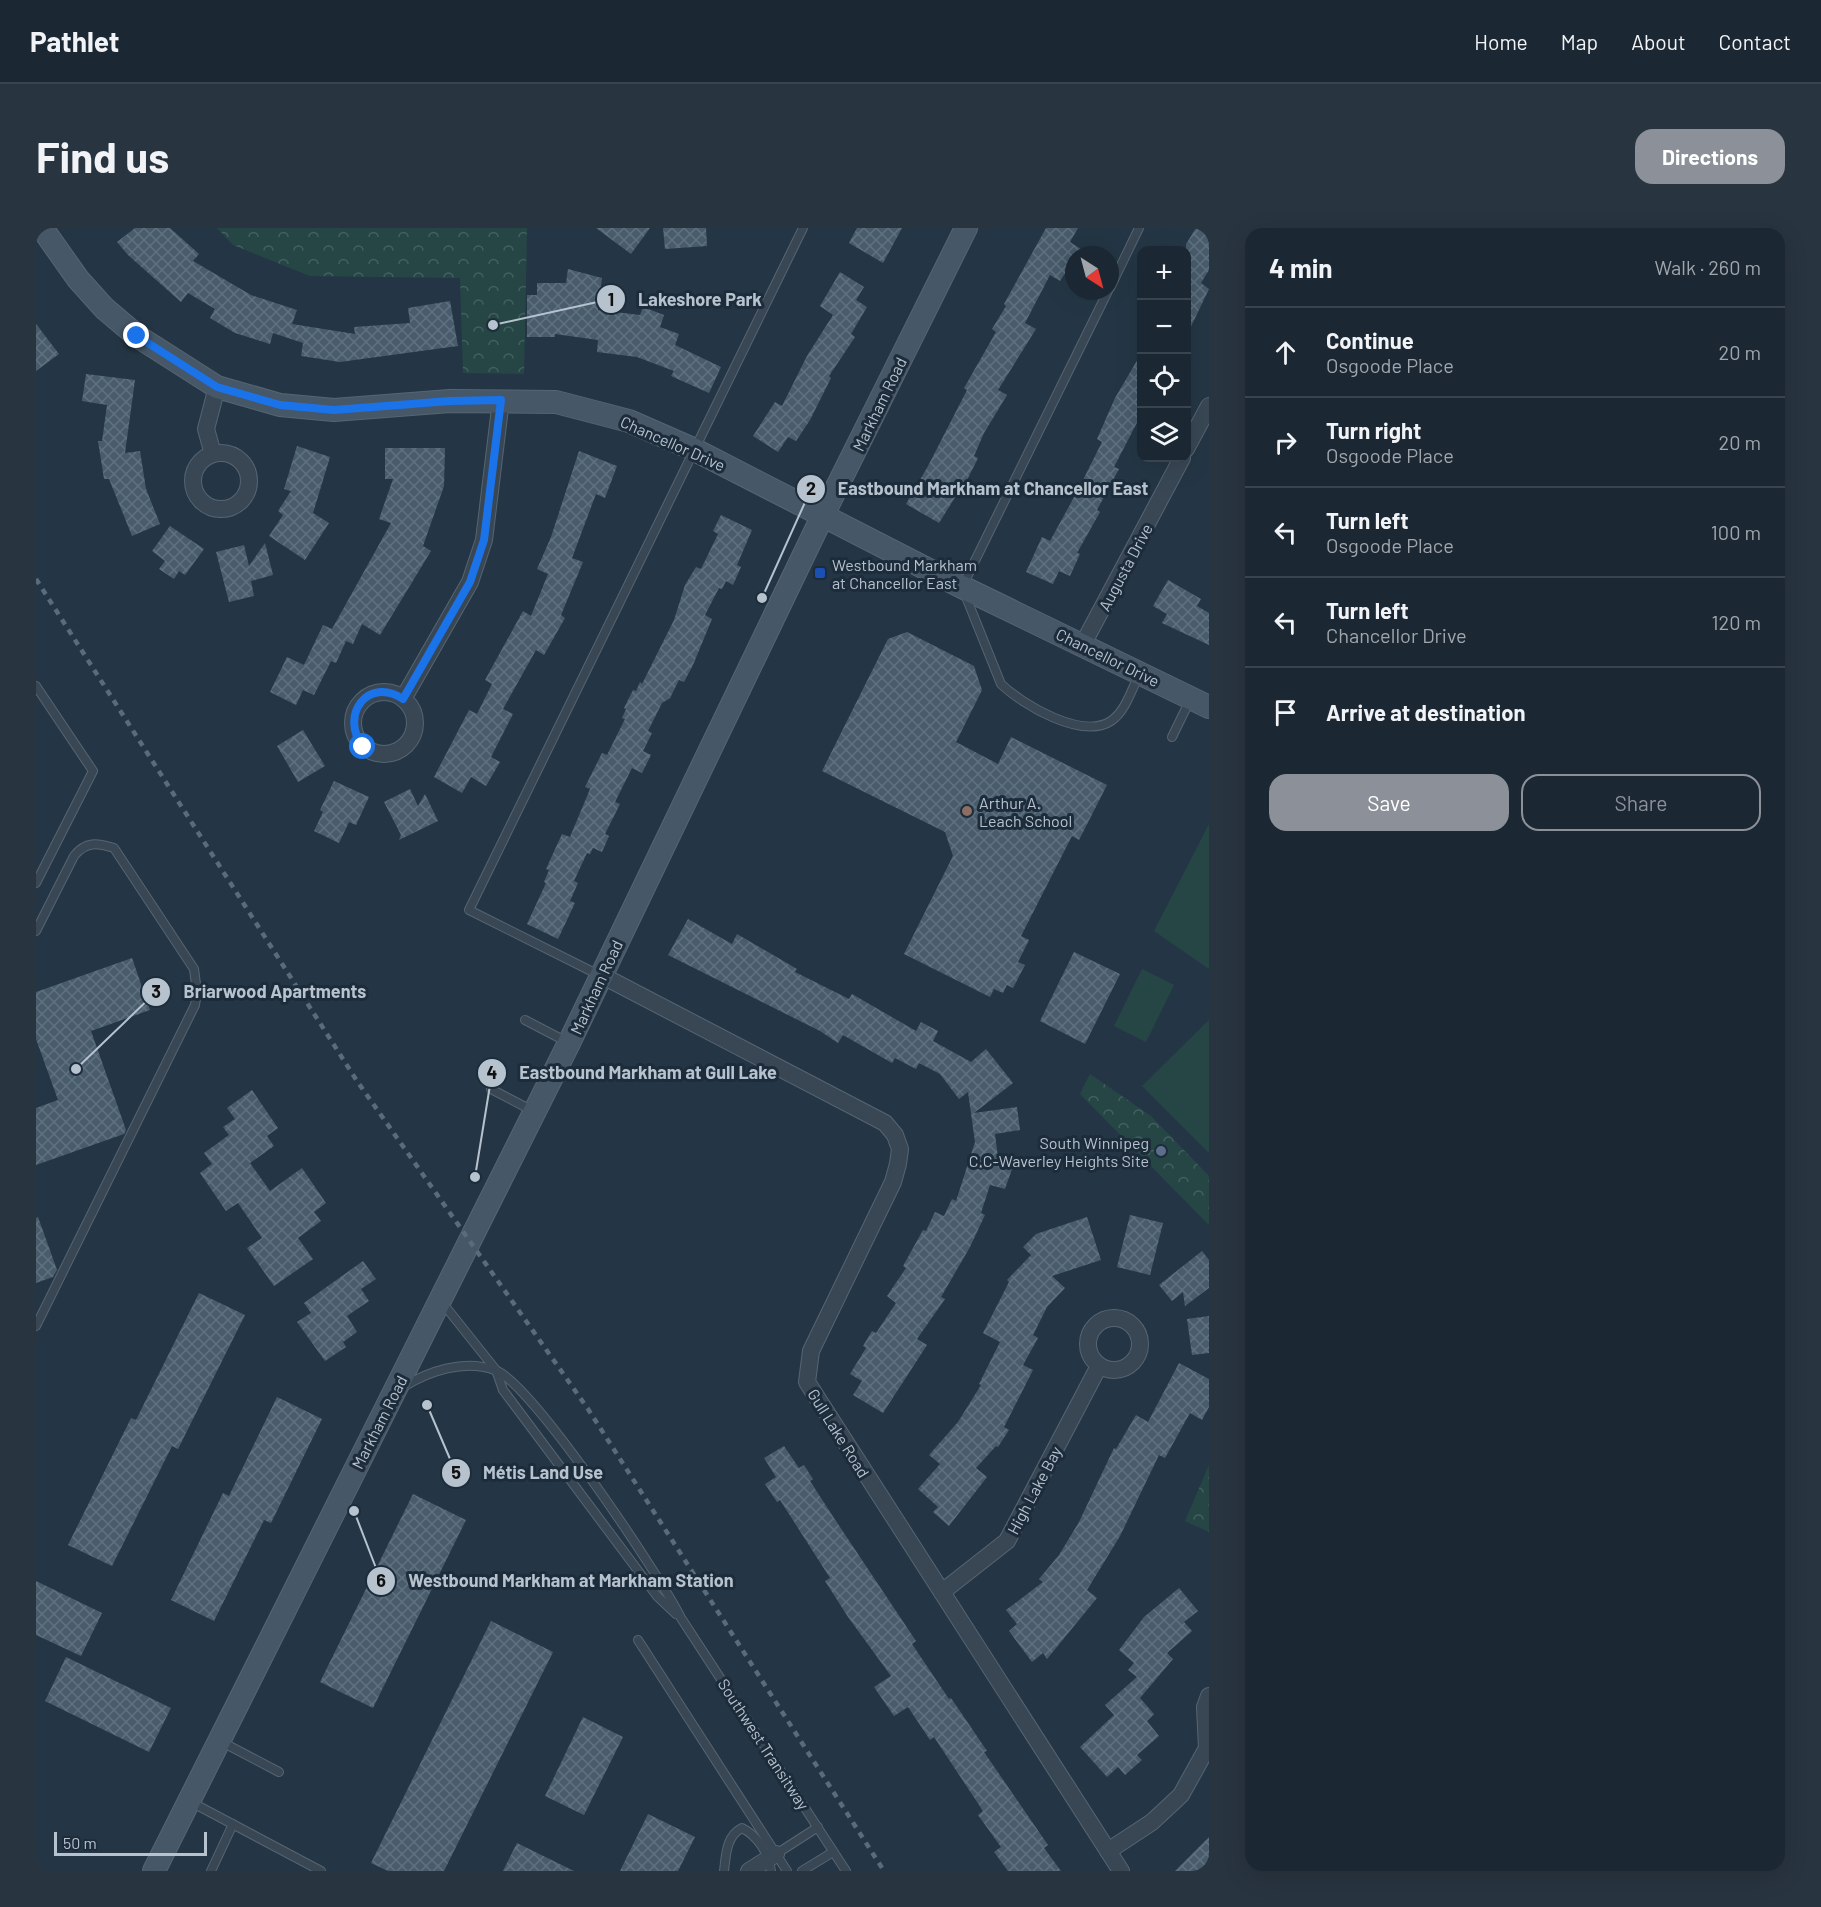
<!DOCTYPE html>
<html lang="en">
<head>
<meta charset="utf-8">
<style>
	body { margin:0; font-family:Barlow,sans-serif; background:#283440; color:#f1f3f6 }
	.controls { position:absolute; right:18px; top:18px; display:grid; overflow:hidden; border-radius:12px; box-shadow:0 6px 24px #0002 }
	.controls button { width:54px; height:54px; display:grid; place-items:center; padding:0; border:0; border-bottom:2px solid #39444f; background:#1b2834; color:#f1f3f6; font:30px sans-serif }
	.compass { position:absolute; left:1029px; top:18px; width:54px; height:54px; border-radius:50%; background:#1b2834; box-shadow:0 6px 24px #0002; rotate:144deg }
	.scale { position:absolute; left:18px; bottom:15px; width:153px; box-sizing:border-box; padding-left:6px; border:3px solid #b6c2ce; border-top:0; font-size:16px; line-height:21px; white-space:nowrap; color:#b6c2ce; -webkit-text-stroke:4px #1d2c3a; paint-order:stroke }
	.stop { position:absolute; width:18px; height:18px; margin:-14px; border:4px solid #1a73e8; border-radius:50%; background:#fff }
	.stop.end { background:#1a73e8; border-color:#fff; box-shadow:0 2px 6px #0008 }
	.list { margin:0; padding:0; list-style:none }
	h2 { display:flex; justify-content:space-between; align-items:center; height:78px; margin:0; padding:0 24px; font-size:26px }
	h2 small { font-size:20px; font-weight:400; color:#a0a6ac }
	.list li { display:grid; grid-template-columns:39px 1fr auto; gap:18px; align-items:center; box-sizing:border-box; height:90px; padding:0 24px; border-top:2px solid #39444f }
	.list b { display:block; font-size:22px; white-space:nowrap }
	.list p { margin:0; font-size:20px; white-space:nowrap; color:#a0a6ac }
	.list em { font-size:20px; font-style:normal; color:#a0a6ac }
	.actions { display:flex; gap:12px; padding:18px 24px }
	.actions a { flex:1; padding:14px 0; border:2px solid #8c9099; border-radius:18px; text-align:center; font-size:21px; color:#8c9099 }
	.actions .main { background:#8c9099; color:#fff }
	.icon { flex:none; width:33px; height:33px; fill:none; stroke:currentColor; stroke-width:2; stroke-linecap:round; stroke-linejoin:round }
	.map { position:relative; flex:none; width:1173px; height:1643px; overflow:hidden; border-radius:18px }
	header { display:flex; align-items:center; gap:36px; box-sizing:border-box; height:84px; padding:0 30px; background:#1b2834; border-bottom:2px solid #39444f }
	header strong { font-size:28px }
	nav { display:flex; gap:33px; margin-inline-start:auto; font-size:21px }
	.intro { display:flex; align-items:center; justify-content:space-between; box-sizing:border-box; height:144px; padding:0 36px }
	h1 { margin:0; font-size:42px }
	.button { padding:15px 27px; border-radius:18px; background:#8c9099; color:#fff; font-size:21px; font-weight:700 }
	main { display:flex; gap:36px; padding:0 36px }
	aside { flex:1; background:#1b2834; border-radius:18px; box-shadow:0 6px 24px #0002 }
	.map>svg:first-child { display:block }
	.green { fill:#264646 }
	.park { fill:url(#park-crowns) }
	.building { fill:url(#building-cross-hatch) }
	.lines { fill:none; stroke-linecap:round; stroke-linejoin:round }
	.lane-casing { stroke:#576572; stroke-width:10 }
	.street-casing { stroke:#576572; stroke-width:18 }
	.secondary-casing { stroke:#576572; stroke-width:24 }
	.lane { stroke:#394754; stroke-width:8 }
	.street { stroke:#394754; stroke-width:16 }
	.secondary { stroke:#465768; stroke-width:22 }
	.rail { stroke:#5a6c7c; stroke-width:4.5; stroke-dasharray:6 6; stroke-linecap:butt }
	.route { stroke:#1a73e8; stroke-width:8 }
	.transit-dot { fill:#1a4fb4; stroke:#1d2c3a; stroke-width:2 }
	.education-dot { fill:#8d6e63; stroke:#1d2c3a; stroke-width:2 }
	.service-dot { fill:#5c6f8a; stroke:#1d2c3a; stroke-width:2 }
	.labels { text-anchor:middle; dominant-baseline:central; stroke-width:6; stroke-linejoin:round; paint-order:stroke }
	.street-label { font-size:16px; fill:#b6c2ce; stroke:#1d2c3a }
	.poi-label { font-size:16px; fill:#b6c2ce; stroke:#1d2c3a; text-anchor:start }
	.leader { fill:none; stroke:#b6c2ce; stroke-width:2 }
	.callout-dot { fill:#b6c2ce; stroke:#1d2c3a; stroke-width:2 }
	.mark-label { font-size:18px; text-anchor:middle; font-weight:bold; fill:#111 }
	.callout-label { font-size:18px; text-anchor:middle; font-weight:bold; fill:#b6c2ce; stroke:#1d2c3a; stroke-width:6; stroke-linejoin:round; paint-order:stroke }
</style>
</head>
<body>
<header>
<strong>Pathlet</strong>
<nav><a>Home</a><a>Map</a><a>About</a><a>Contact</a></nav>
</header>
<div class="intro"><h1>Find us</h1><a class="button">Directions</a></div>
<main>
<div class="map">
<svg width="1173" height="1643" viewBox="0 0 1173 1643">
	<defs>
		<pattern id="park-crowns" width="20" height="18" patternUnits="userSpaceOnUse" patternTransform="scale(1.5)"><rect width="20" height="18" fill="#264646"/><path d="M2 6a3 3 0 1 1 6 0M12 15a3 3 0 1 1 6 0" fill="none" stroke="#435f60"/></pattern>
		<pattern id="building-cross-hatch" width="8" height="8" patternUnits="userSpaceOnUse" patternTransform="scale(1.5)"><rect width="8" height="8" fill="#485c6c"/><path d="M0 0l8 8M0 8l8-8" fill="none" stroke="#607280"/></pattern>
	</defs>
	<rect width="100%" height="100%" fill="#243645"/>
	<g class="green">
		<path d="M1173,596V741L1118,703Z"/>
		<path d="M1106,741L1138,757L1110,814L1078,798Z"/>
		<path d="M1173,792V925L1106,858Z"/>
	</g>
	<g class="park">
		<path d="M181,0H491L488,146L427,145L424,50L274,48L197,17Z"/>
		<path d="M1054,846L1115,888L1173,948V997L1044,866Z"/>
		<path d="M1173,1237V1304L1149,1293Z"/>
	</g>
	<g class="building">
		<path d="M99,0H134L163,26L157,33L215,67L261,82L256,96L319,106L318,99L374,95L372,80L414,73L422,118L304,134L265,128L267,115L237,105L234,116L199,105L174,90L179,81L152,65L145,74L92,27L81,14Z"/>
		<path d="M560,0H614L595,26Z"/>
		<path d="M627,0H670L671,18L629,21Z"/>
		<path d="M821,0H866L847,35L813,15Z"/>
		<path d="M1010,0H1042L1034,14L1045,21L1041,27H1038V32L1024,53L1014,47L989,95L1000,101L962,162L971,167L948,205L938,228L942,230L925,264L923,263L903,295L870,276L892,238L931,162L928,160L960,104L956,101L970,78L968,76Z"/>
		<path d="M1160,0L1173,6V42L1165,55L1173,61L1150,109V16Z"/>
		<path d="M532,41L566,50L562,82L604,87L607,79L628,87L624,99L643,106L639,117L685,139L673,165L635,148L638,143L601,129L561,124L562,112L519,106V109H491V67H501V55H530Z"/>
		<path d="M804,44L828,59L820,72L831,79L815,106L819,109L793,148L795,150L774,192L760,213L752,209L742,224L717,208L739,174L746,178L771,128L797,87L784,78Z"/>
		<path d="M0,96L23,126L0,143Z"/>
		<path d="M1106,124V185L1078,239L1083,241L1061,282L1064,284L1041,325L1044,326L1034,348L1023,343L1017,356L990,344L1006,309L1014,313L1042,262L1066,214L1061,211L1079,170Z"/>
		<path d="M50,146L99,152L89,225L104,223L110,261L124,296L96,308L73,251H68L62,213H66L71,177L46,173Z"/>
		<path d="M261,218L294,229L277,285L293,295L269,332L233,308L247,287L242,283L255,263L248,261Z"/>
		<path d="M349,220H409L408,258L387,318L395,323L344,407L326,396L317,416L310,413L300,435L295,433L278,467L267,462L260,477L234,464L251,429L268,437L287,397L296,401L355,295L343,291L357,251H349Z"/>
		<path d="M543,223L581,238L569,270L560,266L536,330L547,334L525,387L529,390L508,427L500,422L467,481L477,486L455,529L464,534L450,558L435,549L426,565L398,549L433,482L441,486L456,456L449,452L487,383L495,388L512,346L501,341L515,309Z"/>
		<path d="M685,287L716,302L701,337L705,339L697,357L690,353L686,361L683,360L669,387L676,391L657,437L648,454L643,452L634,470L626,475L612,503L616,505L607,523L615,527L606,545L596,540L579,574L584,576L569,606L573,608L566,624L557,620L554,626L551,625L538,653L542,655L534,673L539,675L522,711L491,696L510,655L508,654L513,642L510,641L526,606L534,609L554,561L549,559L566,525L571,527L589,491L586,490L590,481L588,480L597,462L600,463L604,454L606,456L638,392L649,357L660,339L665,341L682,306L677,303Z"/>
		<path d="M134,298L168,321L149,347L143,343L138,351L123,341L129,333L116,323Z"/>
		<path d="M229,315L237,347L215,353L218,368L193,374L180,324L208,317L213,338Z"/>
		<path d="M1132,352L1165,371L1161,378L1173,385V417L1126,395L1131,386L1117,378Z"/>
		<path d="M871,404L938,438L946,462L920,514L962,536L975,509L1071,557L1043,612L1036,608L985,708L993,712L982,734L989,737L977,760L971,757L967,765L958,761L954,769L868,726L917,628L909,604L786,543L852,411Z"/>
		<path d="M267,502L289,538L262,554L241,518Z"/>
		<path d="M298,553L333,569L320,597L313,594L303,615L278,603L287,584L284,582Z"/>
		<path d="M374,561L382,578L389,566L402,593L363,612L365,607L348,574Z"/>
		<path d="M652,691L696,716L701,706L761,741L759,744L813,771L816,766L880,803L885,794L902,803L897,813L935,834L950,821L977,855L938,885L981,879L984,902L959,906L963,937L976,941L969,961L954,957L945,985L949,987L934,1019L905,1069L909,1071L881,1111L891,1117L847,1185L817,1167L826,1153L814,1146L830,1120L827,1118L836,1103L840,1105L860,1075L851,1068L870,1040L867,1038L887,1002L890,1003L899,984L908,988L916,971L920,973L939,914L932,864L923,871L904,846L883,835L880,841L859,830L856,835L807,807L802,815L784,803L632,727Z"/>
		<path d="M1038,724L1084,746L1049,816L1004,793Z"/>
		<path d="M96,730L114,782L55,803L90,902L88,906L0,937V880L22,872L0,811V764Z"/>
		<path d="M216,862L242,900L231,908L238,918L214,935L234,963L266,940L290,975L278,984L285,993L262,1010L277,1031L238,1058L211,1020L226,1010L202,975L190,983L164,945L176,936L168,925L193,907L187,899L199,891L191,880Z"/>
		<path d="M1094,987L1127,995L1114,1047L1081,1039Z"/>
		<path d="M2,989L21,1042L17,1049L0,1055V990Z"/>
		<path d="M1051,989L1065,1032L1016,1048L1029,1060L1011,1079L997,1107L1002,1110L987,1137L997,1142L968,1199L973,1202L962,1219L960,1218L940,1240L951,1249L913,1298L897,1284L902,1279L882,1261L904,1236L893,1227L922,1194L945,1157L943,1156L964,1114L947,1105L973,1054L971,1052L995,1027L987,1019L1000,1006Z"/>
		<path d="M1166,1023L1173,1032V1060L1149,1078L1147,1064L1136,1073L1123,1057Z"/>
		<path d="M327,1033L340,1051L325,1061L333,1073L311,1088L321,1104L307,1114L310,1119L289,1133L261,1094L275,1085L268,1075Z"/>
		<path d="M163,1065L209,1087L142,1221L136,1218L76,1338L32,1317L95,1190L100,1192Z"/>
		<path d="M1173,1088V1125L1156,1127L1151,1091Z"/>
		<path d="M1143,1135L1173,1151V1179L1166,1192L1154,1185L1129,1230L1123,1227L1084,1308L1051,1362L1061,1370L1011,1431L1007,1425L996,1434L973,1403L981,1396L970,1382L1007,1354L1003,1351L1023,1327L1043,1294L1078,1220L1080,1221L1100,1187L1112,1194Z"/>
		<path d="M241,1169L286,1191L235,1295L228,1292L178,1393L135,1372L187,1265L193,1268Z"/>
		<path d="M748,1218L763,1240L768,1237L777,1251L774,1253L798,1290L880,1413L876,1416L913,1471L915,1470L928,1489L951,1523L948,1524L1012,1617L1008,1620L1025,1643H972L958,1624L965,1619L942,1587L947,1583L898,1509L894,1512L872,1479L858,1488L838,1459L855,1448L812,1389L789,1353L794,1350L744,1272L741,1274L729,1256L740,1249L728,1230Z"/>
		<path d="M377,1266L430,1292L337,1480L284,1454Z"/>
		<path d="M0,1353L66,1385L45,1428L0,1407Z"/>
		<path d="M1143,1360L1162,1383L1148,1394L1156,1403L1131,1425L1137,1431L1104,1470L1118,1486L1111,1493L1123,1508L1101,1527L1106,1532L1089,1547L1082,1539L1071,1549L1044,1519L1078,1487L1069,1477L1101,1449L1092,1442L1098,1435L1083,1422L1108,1389Z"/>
		<path d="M455,1393L517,1424L408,1643H352L335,1635Z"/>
		<path d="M30,1429L135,1480L113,1524L9,1473Z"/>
		<path d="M547,1489L587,1509L548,1587L509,1568Z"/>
		<path d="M612,1586L659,1609L642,1643H584Z"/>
		<path d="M1173,1609V1643H1139Z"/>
		<path d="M481,1615L538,1643H467Z"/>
	</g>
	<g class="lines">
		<g class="lane-casing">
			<g id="lane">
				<path d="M1074,60L1103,0"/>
				<path d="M1072,63L926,359L965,456C987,477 1046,512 1075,493C1090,483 1096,460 1104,445"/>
				<path d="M0,458L57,543L0,655"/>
				<path d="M1136,509L1155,470"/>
				<path d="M0,703L38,628C50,613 61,615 78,620L158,741L161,764L159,777L0,1098"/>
				<path d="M563,747L433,682L767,0"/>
				<path d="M489,792L533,815"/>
				<path d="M455,861L497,883"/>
				<path d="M405,1073L460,1142L467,1162L621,1368L640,1386"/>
				<path d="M367,1159C393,1143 428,1131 459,1142C495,1154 625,1349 645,1390L810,1643"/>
				<path d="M602,1412L751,1643"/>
				<path d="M184,1513L243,1544"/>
				<path d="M153,1573L285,1643"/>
				<path d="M740,1626L782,1599"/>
				<path d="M175,1643L197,1596"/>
				<path d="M688,1643C690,1627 690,1608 706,1600C722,1608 733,1626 735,1643"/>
				<path d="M766,1643L797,1624"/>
			</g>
		</g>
		<g class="street-casing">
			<g id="street">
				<path d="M1150,221L1173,178"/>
				<circle cx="185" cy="253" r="28"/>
				<path d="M177,226L170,201L181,159"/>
				<path d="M1047,416L1146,230"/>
				<circle cx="348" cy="495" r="31"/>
				<path d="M367,471L434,354L448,312L465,172"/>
				<path d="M565,747L849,895L859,907L864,921L862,936L857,954L775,1123L771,1154L1085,1643"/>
				<circle cx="1078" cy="1116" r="26"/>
				<path d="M906,1364L971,1313L1063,1138"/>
				<path d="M1173,1468L1169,1479L1171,1520L1173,1518"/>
				<path d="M1072,1623L1116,1594L1145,1567L1171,1520"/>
				<path d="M713,1643L740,1626"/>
			</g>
		</g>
		<g class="secondary-casing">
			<g id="secondary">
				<path d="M6,0L42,51L68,80L101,108L181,159L244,177L298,182L414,173L520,174L593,193L657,221L926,359L1173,479"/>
				<path d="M118,1643L533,815L787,287L930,0"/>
			</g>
		</g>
		<use href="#lane" class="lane"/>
		<use href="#street" class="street"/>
		<use href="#secondary" class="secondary"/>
		<path class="rail" d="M0,351L321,853L552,1181L848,1643"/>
	</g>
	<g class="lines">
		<path class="route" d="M101,108L181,159L244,177L298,182L414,173L465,172L448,312L434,354L367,471C332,448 303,487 327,519"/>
	</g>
	<rect class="transit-dot" x="778" y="339" width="12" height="12" rx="3"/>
	<circle class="education-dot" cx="931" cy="583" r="6"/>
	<circle class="service-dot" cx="1125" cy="923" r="6"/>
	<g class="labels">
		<g class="street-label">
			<text transform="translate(843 176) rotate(-64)">Markham Road</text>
			<text transform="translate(637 215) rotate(24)">Chancellor Drive</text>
			<text transform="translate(1089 339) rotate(-62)">Augusta Drive</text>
			<text transform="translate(1072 429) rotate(26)">Chancellor Drive</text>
			<text transform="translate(560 759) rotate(-65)">Markham Road</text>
			<text transform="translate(343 1194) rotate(-63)">Markham Road</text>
			<text transform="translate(803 1205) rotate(58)">Gull Lake Road</text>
			<text transform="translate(998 1262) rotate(-62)">High Lake Bay</text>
			<text transform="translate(728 1516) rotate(57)">Southwest Transitway</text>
		</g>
		<g class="poi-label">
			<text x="796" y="336">Westbound Markham<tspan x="796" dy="18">at Chancellor East</tspan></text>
			<text x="943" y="574">Arthur A.<tspan x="943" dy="18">Leach School</tspan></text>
			<text x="1113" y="914" text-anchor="end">South Winnipeg<tspan x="1113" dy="18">C.C-Waverley Heights Site</tspan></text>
		</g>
	</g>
	<path class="leader" d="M457 97L575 71M726 370L775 261M40 841L120 764M439 949L456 845M391 1177L420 1245M318 1283L345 1353"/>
	<g class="callout-dot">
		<circle cx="457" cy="97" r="6"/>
		<circle cx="726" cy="370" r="6"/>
		<circle cx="40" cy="841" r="6"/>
		<circle cx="439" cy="949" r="6"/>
		<circle cx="391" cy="1177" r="6"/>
		<circle cx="318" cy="1283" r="6"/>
		<circle cx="575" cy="71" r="15"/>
		<circle cx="775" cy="261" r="15"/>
		<circle cx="120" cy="764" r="15"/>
		<circle cx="456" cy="845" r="15"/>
		<circle cx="420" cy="1245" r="15"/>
		<circle cx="345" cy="1353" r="15"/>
	</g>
	<g class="mark-label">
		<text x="575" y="78">1</text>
		<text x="775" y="267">2</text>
		<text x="120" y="770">3</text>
		<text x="456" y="851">4</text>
		<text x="420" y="1251">5</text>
		<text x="345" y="1359">6</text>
	</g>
	<g class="callout-label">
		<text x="664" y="78">Lakeshore Park</text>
		<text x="957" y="267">Eastbound Markham at Chancellor East</text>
		<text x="239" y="770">Briarwood Apartments</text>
		<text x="612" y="851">Eastbound Markham at Gull Lake</text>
		<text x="507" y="1251">Métis Land Use</text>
		<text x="535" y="1359">Westbound Markham at Markham Station</text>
	</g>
</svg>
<div class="controls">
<button>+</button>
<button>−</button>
<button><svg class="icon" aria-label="locate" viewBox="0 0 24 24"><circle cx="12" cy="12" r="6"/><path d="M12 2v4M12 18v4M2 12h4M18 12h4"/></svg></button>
<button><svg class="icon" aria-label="layers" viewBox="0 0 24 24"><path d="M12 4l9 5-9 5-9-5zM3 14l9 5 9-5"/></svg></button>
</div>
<svg class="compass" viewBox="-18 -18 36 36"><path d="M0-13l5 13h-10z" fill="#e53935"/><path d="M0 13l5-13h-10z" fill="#a0a6ac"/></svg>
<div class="scale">50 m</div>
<div class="stop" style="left:327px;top:519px"></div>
<div class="stop end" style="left:101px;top:108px"></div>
</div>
<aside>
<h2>4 min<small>Walk · 260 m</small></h2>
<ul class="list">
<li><svg class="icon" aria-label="ahead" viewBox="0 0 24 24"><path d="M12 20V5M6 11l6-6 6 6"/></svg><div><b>Continue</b><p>Osgoode Place</p></div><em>20 m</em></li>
<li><svg class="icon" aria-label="right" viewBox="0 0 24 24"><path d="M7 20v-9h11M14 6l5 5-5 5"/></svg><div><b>Turn right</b><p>Osgoode Place</p></div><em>20 m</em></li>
<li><svg class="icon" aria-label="left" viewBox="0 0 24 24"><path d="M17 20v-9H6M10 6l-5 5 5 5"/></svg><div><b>Turn left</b><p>Osgoode Place</p></div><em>100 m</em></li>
<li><svg class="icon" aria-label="left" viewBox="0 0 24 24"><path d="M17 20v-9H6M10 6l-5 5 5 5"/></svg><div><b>Turn left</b><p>Chancellor Drive</p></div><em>120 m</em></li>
<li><svg class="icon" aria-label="arrive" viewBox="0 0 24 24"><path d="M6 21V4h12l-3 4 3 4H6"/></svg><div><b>Arrive at destination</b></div></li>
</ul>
<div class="actions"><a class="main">Save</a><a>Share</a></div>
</aside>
</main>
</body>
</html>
